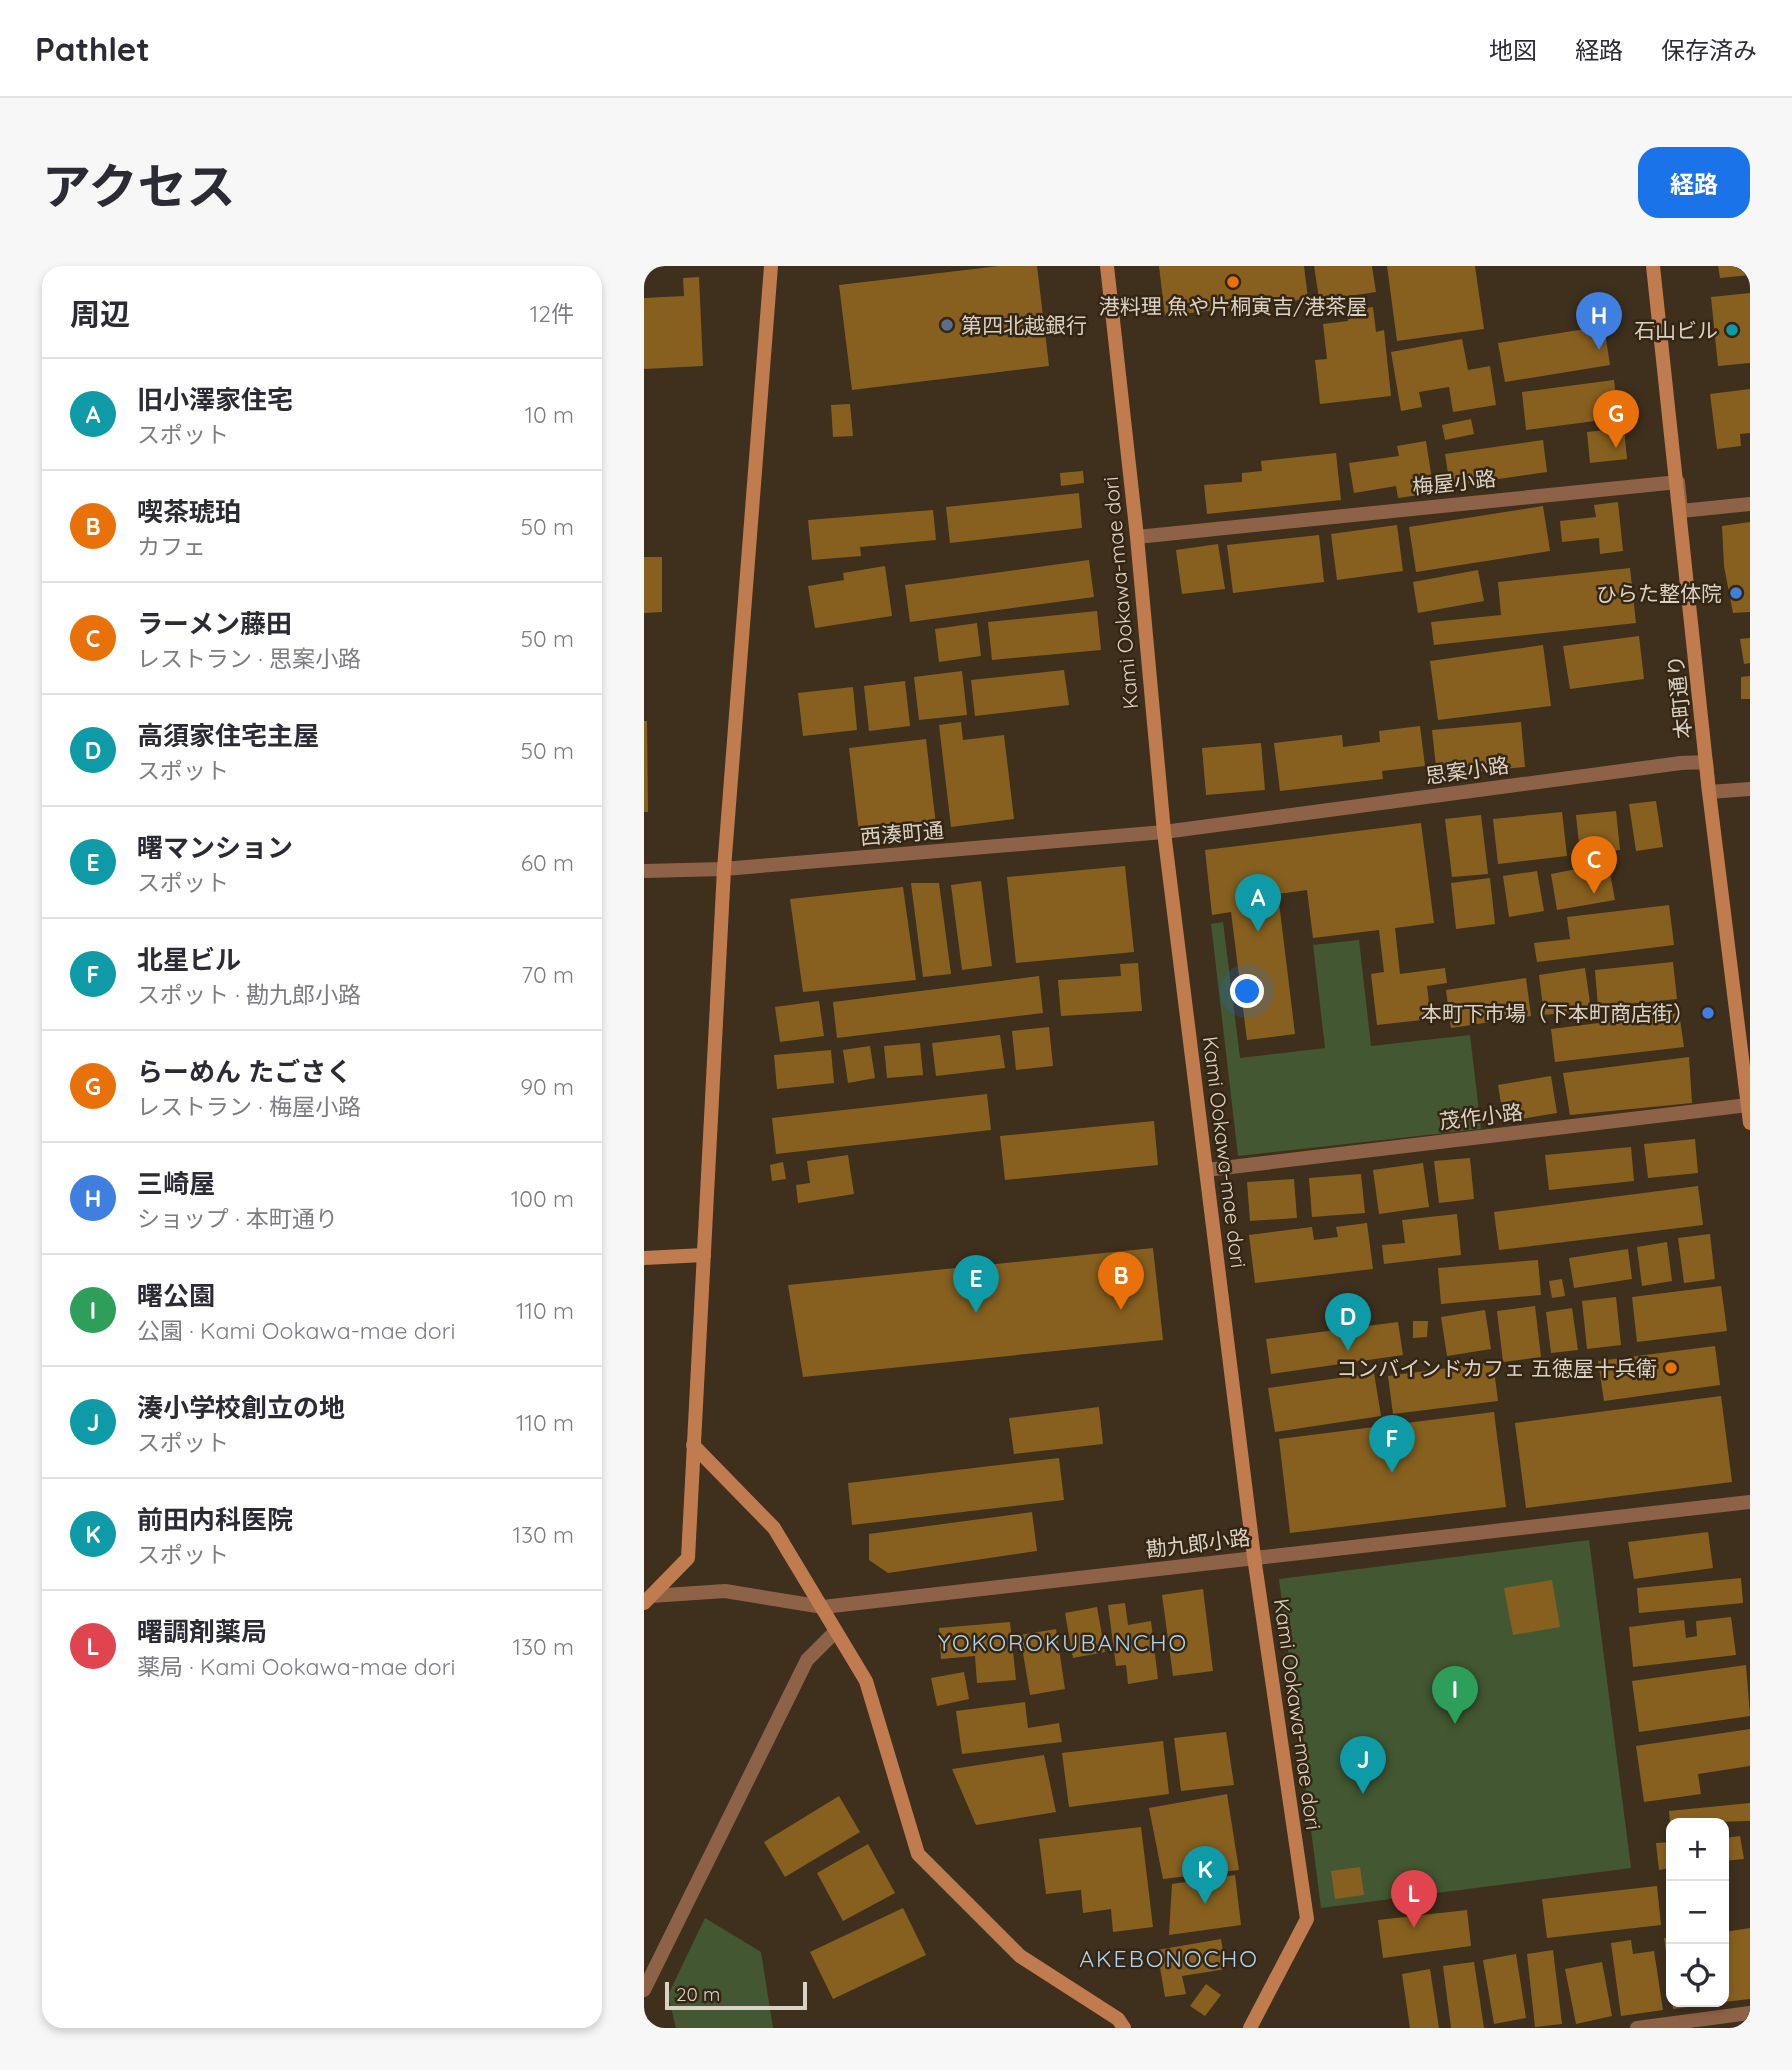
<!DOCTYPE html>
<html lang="ja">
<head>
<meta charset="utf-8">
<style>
	body { margin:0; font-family:Quicksand,"Noto Sans JP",sans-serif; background:#f7f7f7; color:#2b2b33 }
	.controls { position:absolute; right:21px; bottom:21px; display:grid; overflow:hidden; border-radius:14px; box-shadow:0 4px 10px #0003 }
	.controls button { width:63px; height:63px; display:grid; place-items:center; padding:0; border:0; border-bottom:2px solid #e1e1e2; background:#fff; color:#2b2b33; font:35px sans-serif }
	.scale { position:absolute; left:21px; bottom:18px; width:142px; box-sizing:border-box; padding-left:7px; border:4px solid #dbd2c6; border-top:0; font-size:19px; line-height:24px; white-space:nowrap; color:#dbd2c6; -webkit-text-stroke:5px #342612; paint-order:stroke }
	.you { position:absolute; left:604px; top:726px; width:24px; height:24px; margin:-18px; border:5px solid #fff; border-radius:50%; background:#1a73e8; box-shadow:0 0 0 10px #1a73e833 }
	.badge { display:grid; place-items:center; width:46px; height:46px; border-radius:50%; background:#1a73e8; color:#fff; font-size:23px; font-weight:700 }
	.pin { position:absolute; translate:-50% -58px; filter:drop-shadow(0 2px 4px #0008) }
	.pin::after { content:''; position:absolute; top:37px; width:24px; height:21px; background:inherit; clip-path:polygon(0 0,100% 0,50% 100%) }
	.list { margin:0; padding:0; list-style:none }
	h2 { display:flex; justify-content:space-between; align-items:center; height:91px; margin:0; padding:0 28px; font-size:30px }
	h2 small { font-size:23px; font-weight:400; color:#7c7c81 }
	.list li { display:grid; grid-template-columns:46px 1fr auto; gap:21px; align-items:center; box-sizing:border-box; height:112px; padding:0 28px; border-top:2px solid #e1e1e2 }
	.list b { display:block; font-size:26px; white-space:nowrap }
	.list p { margin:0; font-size:23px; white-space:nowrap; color:#7c7c81 }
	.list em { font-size:23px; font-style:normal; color:#7c7c81 }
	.icon { flex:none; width:38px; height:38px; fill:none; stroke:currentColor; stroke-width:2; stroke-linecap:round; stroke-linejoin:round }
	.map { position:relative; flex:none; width:1106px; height:1762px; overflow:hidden; border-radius:21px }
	header { display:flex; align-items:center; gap:42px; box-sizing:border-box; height:98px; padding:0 35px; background:#fff; border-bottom:2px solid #e1e1e2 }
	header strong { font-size:33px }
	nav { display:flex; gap:38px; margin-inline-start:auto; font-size:24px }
	.intro { display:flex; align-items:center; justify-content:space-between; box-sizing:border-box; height:168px; padding:0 42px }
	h1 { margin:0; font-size:49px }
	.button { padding:18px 32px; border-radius:21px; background:#1a73e8; color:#fff; font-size:24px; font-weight:700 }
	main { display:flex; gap:42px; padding:0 42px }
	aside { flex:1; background:#fff; border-radius:21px; box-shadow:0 4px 10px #0003 }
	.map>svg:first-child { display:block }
	.green { fill:#435732 }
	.building { fill:#87601f }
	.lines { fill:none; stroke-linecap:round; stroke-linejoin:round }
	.lane { stroke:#8e6247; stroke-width:14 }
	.street { stroke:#8e6247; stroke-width:14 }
	.secondary { stroke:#c07b4f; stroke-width:14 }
	.food-dot { fill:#e8710a; stroke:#342612; stroke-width:2.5 }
	.service-dot { fill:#5c6f8a; stroke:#342612; stroke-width:2.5 }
	.culture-dot { fill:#0f9aa8; stroke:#342612; stroke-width:2.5 }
	.shop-dot { fill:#3f7fe0; stroke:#342612; stroke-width:2.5 }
	.labels { text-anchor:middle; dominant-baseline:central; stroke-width:5; stroke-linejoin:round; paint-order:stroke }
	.poi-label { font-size:21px; fill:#dbd2c6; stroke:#342612; text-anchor:end }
	.street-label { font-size:21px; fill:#dbd2c6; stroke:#342612 }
	.neighbourhood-label { font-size:23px; letter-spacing:2px; fill:#aed4f3; stroke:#342612 }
</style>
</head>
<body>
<header>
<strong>Pathlet</strong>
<nav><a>地図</a><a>経路</a><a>保存済み</a></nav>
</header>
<div class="intro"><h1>アクセス</h1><a class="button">経路</a></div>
<main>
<aside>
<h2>周辺<small>12件</small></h2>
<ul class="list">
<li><span class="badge" style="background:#0f9aa8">A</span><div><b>旧小澤家住宅</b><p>スポット</p></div><em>10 m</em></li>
<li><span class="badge" style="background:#e8710a">B</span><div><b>喫茶琥珀</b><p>カフェ</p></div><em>50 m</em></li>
<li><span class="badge" style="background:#e8710a">C</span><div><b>ラーメン藤田</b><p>レストラン · 思案小路</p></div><em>50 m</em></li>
<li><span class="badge" style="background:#0f9aa8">D</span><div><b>高須家住宅主屋</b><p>スポット</p></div><em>50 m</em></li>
<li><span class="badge" style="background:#0f9aa8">E</span><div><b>曙マンション</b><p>スポット</p></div><em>60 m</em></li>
<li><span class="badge" style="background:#0f9aa8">F</span><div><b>北星ビル</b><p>スポット · 勘九郎小路</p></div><em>70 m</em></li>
<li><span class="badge" style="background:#e8710a">G</span><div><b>らーめん たごさく</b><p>レストラン · 梅屋小路</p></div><em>90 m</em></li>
<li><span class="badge" style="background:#3f7fe0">H</span><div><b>三崎屋</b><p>ショップ · 本町通り</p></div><em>100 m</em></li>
<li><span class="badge" style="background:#2e9e5b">I</span><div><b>曙公園</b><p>公園 · Kami Ookawa-mae dori</p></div><em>110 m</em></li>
<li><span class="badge" style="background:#0f9aa8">J</span><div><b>湊小学校創立の地</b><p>スポット</p></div><em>110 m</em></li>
<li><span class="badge" style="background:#0f9aa8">K</span><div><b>前田内科医院</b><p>スポット</p></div><em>130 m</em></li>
<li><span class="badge" style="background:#e0444e">L</span><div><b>曙調剤薬局</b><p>薬局 · Kami Ookawa-mae dori</p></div><em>130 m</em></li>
</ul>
</aside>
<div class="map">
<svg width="1106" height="1762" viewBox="0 0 1106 1762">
	<rect width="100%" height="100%" fill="#3e301c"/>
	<g class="green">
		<path d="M579,656L596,792L681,782L669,679L715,674L727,780L826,769L837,863L594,890L567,658Z"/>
		<path d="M945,1274L987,1602L677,1642L635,1313Z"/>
		<path d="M61,1652L117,1686L129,1762H32L24,1729Z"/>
	</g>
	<g class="building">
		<path d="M355,0H393L405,100L208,124L195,19Z"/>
		<path d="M515,0H660L664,33L521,50Z"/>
		<path d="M670,0H728L732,26L692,32L694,42L677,45Z"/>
		<path d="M743,0H831L840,63L753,75Z"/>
		<path d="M1074,0H1106V9L1076,12Z"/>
		<path d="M55,11L59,100L0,103V32L40,30L39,12Z"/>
		<path d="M1106,27V97L1074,100L1067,31Z"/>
		<path d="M729,41L732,66L740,64L747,130L676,138L671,94L683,93L679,58L704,55L702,45Z"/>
		<path d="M960,60L966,99L861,116L854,77Z"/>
		<path d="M818,73L824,104L846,100L852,139L809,146L805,121L775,126L778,141L757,145L747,86Z"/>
		<path d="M970,114L974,152L882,164L878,126Z"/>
		<path d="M1106,123V167L1096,168L1097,180L1073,183L1066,128Z"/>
		<path d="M206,138L209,170L189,171L187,139Z"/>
		<path d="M827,153L830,168L801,174L798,159Z"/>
		<path d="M980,162L983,193L946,197L943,166Z"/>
		<path d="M899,174L903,206L806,220L801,188Z"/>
		<path d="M782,175L790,227L754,232L752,220L710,227L705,197L755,190L753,180Z"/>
		<path d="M692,187L697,234L563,248L560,219L598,216V207L618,205L617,195Z"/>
		<path d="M439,205L440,217L417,220L416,207Z"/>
		<path d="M435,227L438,262L306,277L302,241Z"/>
		<path d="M974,236L979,285L956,288L955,272L918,276L916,255L952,251L950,239Z"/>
		<path d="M899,240L906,285L772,306L765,261Z"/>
		<path d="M289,244L292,274L216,281L217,290L168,294L164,254Z"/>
		<path d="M1106,256V346L1089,347L1080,300L1078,260Z"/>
		<path d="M753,259L759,305L693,314L687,268Z"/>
		<path d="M675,269L680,316L589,327L583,279Z"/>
		<path d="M574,278L581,323L538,328L532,284Z"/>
		<path d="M0,291H18V346L0,347Z"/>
		<path d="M445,294L450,331L266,356L261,319Z"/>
		<path d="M241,300L248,350L171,362L164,320L200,314L199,307Z"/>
		<path d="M986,302L992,357L790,379L787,356L857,349L854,316Z"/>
		<path d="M834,304L840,335L774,347L769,316Z"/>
		<path d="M453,345L457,384L348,394L344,356Z"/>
		<path d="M333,357L337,390L295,396L291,363Z"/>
		<path d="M995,370L1000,413L926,423L919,380Z"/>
		<path d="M1106,372V397L1100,398L1096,373Z"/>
		<path d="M899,379L907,440L794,454L786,395Z"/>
		<path d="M420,404L425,439L331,450L327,414Z"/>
		<path d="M318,405L323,449L275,454L270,411Z"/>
		<path d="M1106,410V433H1097V411Z"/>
		<path d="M261,415L266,460L225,465L220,420Z"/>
		<path d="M209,421L213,464L159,470L154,427Z"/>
		<path d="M0,455H3L4,546H0Z"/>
		<path d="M317,456L319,474L360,469L370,553L307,561L295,459Z"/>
		<path d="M877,456L881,501L793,509L788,464Z"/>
		<path d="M776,460L781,500L738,505L739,513L636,525L630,477L698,469L699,481L736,476L735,465Z"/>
		<path d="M282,473L292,559L215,567L205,482Z"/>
		<path d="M617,477L621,524L562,529L558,482Z"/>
		<path d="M1012,535L1019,581L992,585L985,538Z"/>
		<path d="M972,545L976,584L936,588L932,549Z"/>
		<path d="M918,546L923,590L854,598L849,553Z"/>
		<path d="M837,549L844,608L808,611L801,553Z"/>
		<path d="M777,557L790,657L751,662L756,708L801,702L803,717L783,720L787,753L733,759L727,708L740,706L735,664L669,672L663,624L634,628L651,768L603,774L587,646L568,649L561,584Z"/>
		<path d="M964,597L971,634L913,644L907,608Z"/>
		<path d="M481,600L490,686L372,697L363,611Z"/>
		<path d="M893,605L900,645L865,651L859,610Z"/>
		<path d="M846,612L851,658L812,663L807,617Z"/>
		<path d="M337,615L348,700L318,704L307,619Z"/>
		<path d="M267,617H295L307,708L279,711Z"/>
		<path d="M259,621L272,714L159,726L146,633Z"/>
		<path d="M1025,639L1030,679L893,696L890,677L926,673L923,651Z"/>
		<path d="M1029,696L1033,733L954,741L951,704Z"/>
		<path d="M494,697L498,745L417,750L414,714L477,710L476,698Z"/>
		<path d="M941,702L947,744L900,749L895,709Z"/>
		<path d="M395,710L399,747L193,772L189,736Z"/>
		<path d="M882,712L887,750L807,762L802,724Z"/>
		<path d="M175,735L180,770L136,776L131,741Z"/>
		<path d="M1035,747L1040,781L911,796L907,763Z"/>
		<path d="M405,761L409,800L372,804L368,765Z"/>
		<path d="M356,769L361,802L292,810L288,777Z"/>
		<path d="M276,777L279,809L243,812L240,780Z"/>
		<path d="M226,780L231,812L204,817L199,784Z"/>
		<path d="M187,784L190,817L133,823L130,789Z"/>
		<path d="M1045,791L1048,837L926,849L919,807Z"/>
		<path d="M907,810L913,847L860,856L854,819Z"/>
		<path d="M343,828L347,864L132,888L128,852Z"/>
		<path d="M510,855L514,899L361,914L356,870Z"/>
		<path d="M1051,873L1054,907L1004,912L1000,878Z"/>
		<path d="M987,881L990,915L905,924L901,889Z"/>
		<path d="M204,889L210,928L154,937L152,919L166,917L163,895Z"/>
		<path d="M826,892L830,933L795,937L790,895Z"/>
		<path d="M139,896L142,913L128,915L126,899Z"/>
		<path d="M779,897L785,941L735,948L729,904Z"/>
		<path d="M717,908L721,947L668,951L665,912Z"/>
		<path d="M650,913L653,952L606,955L603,916Z"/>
		<path d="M1054,920L1059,959L855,984L850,946Z"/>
		<path d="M813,948L817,989L740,998L738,979L761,977L758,954Z"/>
		<path d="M723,957L729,1003L611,1017L605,969L668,961L670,974L694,971L692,961Z"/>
		<path d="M1066,968L1071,1013L1040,1017L1034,972Z"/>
		<path d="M1023,976L1028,1015L998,1020L993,981Z"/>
		<path d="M509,982L519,1074L159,1111L144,1019Z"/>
		<path d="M984,983L988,1013L930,1022L925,992Z"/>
		<path d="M894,994L897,1029L797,1038L794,1002Z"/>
		<path d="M918,1013L921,1030L908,1032L905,1015Z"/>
		<path d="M1077,1020L1083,1065L993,1076L988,1031Z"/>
		<path d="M972,1031L977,1079L943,1083L938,1035Z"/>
		<path d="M891,1040L897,1091L859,1096L853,1045Z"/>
		<path d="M928,1042L934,1084L907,1087L902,1046Z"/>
		<path d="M841,1044L847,1083L803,1090L797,1051Z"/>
		<path d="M769,1055H784L783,1071L769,1072Z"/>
		<path d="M754,1056L759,1089L627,1108L622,1073Z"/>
		<path d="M1071,1080L1076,1119L960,1135L954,1095Z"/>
		<path d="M849,1096L854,1135L749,1148L744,1110Z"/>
		<path d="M730,1107L737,1150L631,1166L624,1122Z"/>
		<path d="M1077,1130L1088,1216L882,1242L871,1157Z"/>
		<path d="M455,1141L459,1178L370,1188L365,1152Z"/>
		<path d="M850,1146L862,1241L646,1267L635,1173Z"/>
		<path d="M415,1192L420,1234L208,1259L204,1217Z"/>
		<path d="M388,1246L393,1285L244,1307L225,1294V1268Z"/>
		<path d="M1064,1266L1069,1302L990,1313L984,1276Z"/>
		<path d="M1097,1312L1099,1337L995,1347L993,1322Z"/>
		<path d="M908,1314L916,1361L869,1369L860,1322Z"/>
		<path d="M559,1323L569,1405L529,1410L518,1329Z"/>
		<path d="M481,1337L484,1359L507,1355L514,1413L484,1418L482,1399L472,1400L464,1339Z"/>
		<path d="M453,1341L461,1386L429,1392L421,1347Z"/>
		<path d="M1087,1351L1092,1389L989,1401L985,1361L1040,1354L1042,1372L1053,1370L1052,1355Z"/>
		<path d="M366,1356L372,1414L333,1417L331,1390L297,1393L295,1362Z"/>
		<path d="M412,1363L421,1423L386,1429L376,1369Z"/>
		<path d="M1102,1399L1106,1450L995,1466L988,1415Z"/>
		<path d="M320,1406L325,1433L293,1440L287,1412Z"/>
		<path d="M381,1436L384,1462L415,1457L418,1476L318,1488L312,1445Z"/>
		<path d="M1106,1463V1500L1054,1508L1057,1528L1000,1536L992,1480Z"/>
		<path d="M582,1466L590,1519L537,1525L530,1472Z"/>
		<path d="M519,1475L525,1528L425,1541L418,1487Z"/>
		<path d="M400,1489L412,1546L332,1559L308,1503Z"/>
		<path d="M583,1528L595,1604L519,1613L505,1542Z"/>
		<path d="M195,1530L216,1566L141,1611L120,1576Z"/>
		<path d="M1106,1537V1555L1026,1557L1025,1545Z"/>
		<path d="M497,1561L509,1661L469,1666L467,1643L439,1647L437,1624L402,1628L395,1573Z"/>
		<path d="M1096,1570L1100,1593L1080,1595V1572Z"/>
		<path d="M1027,1576V1602L1015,1604L1012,1577Z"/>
		<path d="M224,1578L251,1627L199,1655L173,1607Z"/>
		<path d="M716,1601L720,1629L691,1633L687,1605Z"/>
		<path d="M591,1609L597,1659L525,1669L528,1618Z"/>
		<path d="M1013,1620L1017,1659L903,1672L898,1633Z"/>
		<path d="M259,1642L282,1689L189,1733L166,1686Z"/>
		<path d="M823,1644L827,1680L739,1692L734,1654Z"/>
		<path d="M1106,1662V1733L1080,1736V1666Z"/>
		<path d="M1027,1671V1714H1026L1020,1672Z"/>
		<path d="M577,1673L582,1703L538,1710L542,1728L521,1731L513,1684Z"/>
		<path d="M987,1674L989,1688L1010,1685L1019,1744L977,1750L967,1677Z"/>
		<path d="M909,1684L918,1758L891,1761L883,1688Z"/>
		<path d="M872,1688L882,1752L850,1758L839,1694Z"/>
		<path d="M830,1696L840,1762H807L799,1700Z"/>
		<path d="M958,1696L968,1750L932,1758L921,1703Z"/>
		<path d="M786,1703L795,1762H766L758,1708Z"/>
		<path d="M562,1718L577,1729L561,1750L546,1740Z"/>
		<path d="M1028,1736H1061V1739L1029,1743Z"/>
	</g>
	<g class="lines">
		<path class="lane" d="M0,1724L163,1394L192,1365"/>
		<g class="street">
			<path d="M493,271L1034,216L1037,245L1106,238"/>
			<path d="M0,605L80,603L520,566L1037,497L1062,496L1065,526L1106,523"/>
			<path d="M562,904L1104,839L1105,828"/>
			<path d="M7,1330L81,1325L179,1341L1106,1236"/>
			<path d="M993,1762L1106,1747"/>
		</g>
		<g class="secondary">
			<path d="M463,0L493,271L520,566L610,1291L663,1653L606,1762"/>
			<path d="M1009,0L1065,526L1106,857"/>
			<path d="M0,992L60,989"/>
			<path d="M49,1179L130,1262L222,1415L274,1588L376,1690L474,1753L480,1762"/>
			<path d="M0,1337L44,1292L80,603L127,0"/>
		</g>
	</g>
	<g class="food-dot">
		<circle cx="589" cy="16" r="7"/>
		<circle cx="1027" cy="1102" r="7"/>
	</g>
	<circle class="service-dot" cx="303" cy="59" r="7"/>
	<circle class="culture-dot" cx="1088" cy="64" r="7"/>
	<g class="shop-dot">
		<circle cx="1092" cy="327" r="7"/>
		<circle cx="1064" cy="747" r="7"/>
	</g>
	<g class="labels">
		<g class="poi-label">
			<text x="589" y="40" text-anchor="middle">港料理 魚や片桐寅吉/港茶屋</text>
			<text x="317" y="59" text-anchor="start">第四北越銀行</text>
			<text x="1074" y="64">石山ビル</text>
			<text x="1078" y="327">ひらた整体院</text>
			<text x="1050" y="747">本町下市場（下本町商店街）</text>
			<text x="1013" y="1102">コンバインドカフェ 五徳屋十兵衛</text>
		</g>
		<g class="street-label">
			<text transform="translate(810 216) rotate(-6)">梅屋小路</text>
			<text transform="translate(476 327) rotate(-95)">Kami Ookawa-mae dori</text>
			<text transform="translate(1035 431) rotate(-96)">本町通り</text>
			<text transform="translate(823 504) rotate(-8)">思案小路</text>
			<text transform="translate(258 567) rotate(-5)">西湊町通</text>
			<text transform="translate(837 850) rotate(-7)">茂作小路</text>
			<text transform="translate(581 886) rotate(83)">Kami Ookawa-mae dori</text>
			<text transform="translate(554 1277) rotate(-7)">勘九郎小路</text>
			<text transform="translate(654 1448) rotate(82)">Kami Ookawa-mae dori</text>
		</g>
		<g class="neighbourhood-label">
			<text x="419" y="1376">YOKOROKUBANCHO</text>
			<text x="525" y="1692">AKEBONOCHO</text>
		</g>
	</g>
</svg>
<div class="controls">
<button>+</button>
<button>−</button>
<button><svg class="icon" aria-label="locate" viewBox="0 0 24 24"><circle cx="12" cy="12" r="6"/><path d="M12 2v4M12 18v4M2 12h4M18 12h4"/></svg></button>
</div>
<div class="scale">20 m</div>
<div class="you"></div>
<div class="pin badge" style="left:614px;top:666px;background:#0f9aa8">A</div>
<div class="pin badge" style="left:477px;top:1044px;background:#e8710a">B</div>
<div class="pin badge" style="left:950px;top:628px;background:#e8710a">C</div>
<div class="pin badge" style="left:704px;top:1085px;background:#0f9aa8">D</div>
<div class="pin badge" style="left:332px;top:1047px;background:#0f9aa8">E</div>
<div class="pin badge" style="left:748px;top:1207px;background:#0f9aa8">F</div>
<div class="pin badge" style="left:972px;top:182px;background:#e8710a">G</div>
<div class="pin badge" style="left:955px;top:84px;background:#3f7fe0">H</div>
<div class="pin badge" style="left:811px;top:1458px;background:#2e9e5b">I</div>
<div class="pin badge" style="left:719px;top:1528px;background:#0f9aa8">J</div>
<div class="pin badge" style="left:561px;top:1638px;background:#0f9aa8">K</div>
<div class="pin badge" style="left:770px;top:1662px;background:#e0444e">L</div>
</div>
</main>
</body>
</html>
